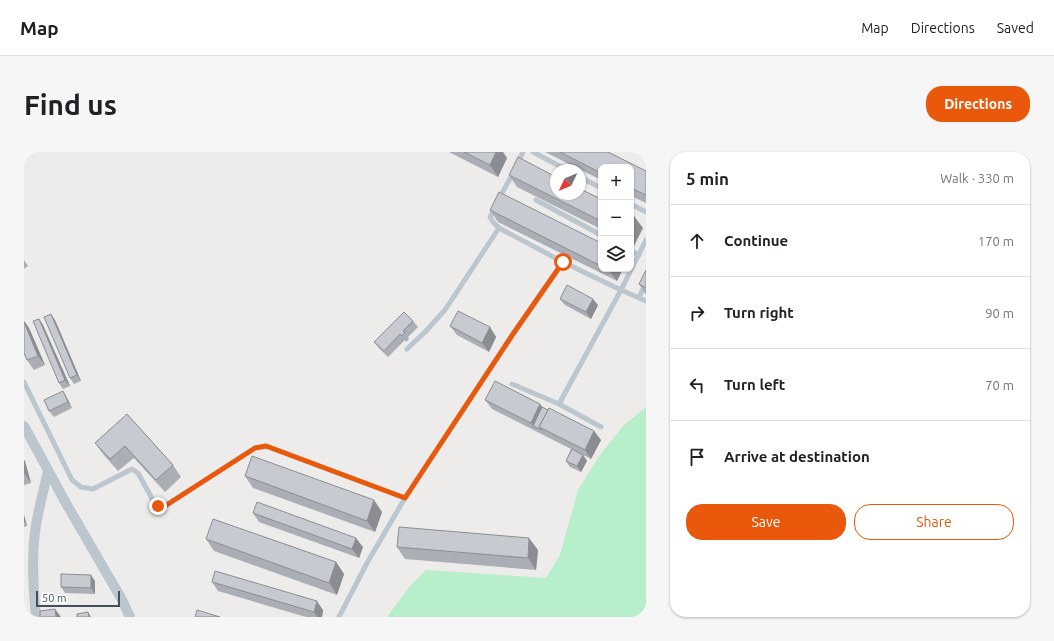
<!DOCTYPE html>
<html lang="en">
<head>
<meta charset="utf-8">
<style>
	body { margin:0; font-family:Ubuntu,sans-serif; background:#f6f6f6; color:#202124 }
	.controls { position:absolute; right:12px; top:12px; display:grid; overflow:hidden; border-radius:8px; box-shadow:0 1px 3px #0004 }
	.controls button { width:36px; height:36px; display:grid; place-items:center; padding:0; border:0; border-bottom:1px solid #e0e0e0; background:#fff; color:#202124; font:20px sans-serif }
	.compass { position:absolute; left:526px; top:12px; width:36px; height:36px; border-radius:50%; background:#fff; box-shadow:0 1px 3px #0004; rotate:226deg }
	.scale { position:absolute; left:12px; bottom:10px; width:84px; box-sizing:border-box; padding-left:4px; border:2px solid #434f59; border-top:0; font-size:11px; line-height:14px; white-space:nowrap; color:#434f59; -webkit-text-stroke:3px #fff; paint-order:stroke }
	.stop { position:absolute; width:12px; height:12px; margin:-9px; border:3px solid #ea580c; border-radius:50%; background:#fff }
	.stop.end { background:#ea580c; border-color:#fff; box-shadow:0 1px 4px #0008 }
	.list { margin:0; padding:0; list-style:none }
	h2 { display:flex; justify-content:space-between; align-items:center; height:52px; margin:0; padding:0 16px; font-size:17px }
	h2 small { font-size:13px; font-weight:400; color:#757577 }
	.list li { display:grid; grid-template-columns:26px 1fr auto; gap:12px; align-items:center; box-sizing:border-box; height:72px; padding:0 16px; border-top:1px solid #e0e0e0 }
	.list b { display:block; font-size:15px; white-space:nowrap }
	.list em { font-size:13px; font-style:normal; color:#757577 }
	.actions { display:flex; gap:8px; padding:12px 16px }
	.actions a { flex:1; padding:9px 0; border:1px solid #ea580c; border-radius:16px; text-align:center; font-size:14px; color:#ea580c }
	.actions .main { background:#ea580c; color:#fff }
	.icon { flex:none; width:22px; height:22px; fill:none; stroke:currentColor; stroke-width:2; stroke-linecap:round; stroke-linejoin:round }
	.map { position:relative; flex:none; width:622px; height:465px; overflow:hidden; border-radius:16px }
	header { display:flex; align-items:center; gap:24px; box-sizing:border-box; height:56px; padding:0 20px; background:#fff; border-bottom:1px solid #e0e0e0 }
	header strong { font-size:19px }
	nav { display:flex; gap:22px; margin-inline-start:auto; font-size:14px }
	.intro { display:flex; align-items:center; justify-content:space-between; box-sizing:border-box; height:96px; padding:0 24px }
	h1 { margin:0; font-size:28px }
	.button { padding:10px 18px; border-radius:16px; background:#ea580c; color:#fff; font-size:14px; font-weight:700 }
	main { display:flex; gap:24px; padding:0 24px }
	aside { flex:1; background:#fff; border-radius:16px; box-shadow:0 1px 3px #0004 }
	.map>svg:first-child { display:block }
	.green { fill:#b6efca }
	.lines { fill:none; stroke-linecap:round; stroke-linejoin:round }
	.service { stroke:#bbc6cf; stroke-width:5 }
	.minor { stroke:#bbc6cf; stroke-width:10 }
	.wall { fill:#abaeb4 }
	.shaded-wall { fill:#8b8d92 }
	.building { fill:#c7cad1; stroke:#8b8d92 }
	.route { stroke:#ea580c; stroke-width:5 }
</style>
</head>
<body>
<header>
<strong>Map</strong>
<nav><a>Map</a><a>Directions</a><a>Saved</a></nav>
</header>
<div class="intro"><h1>Find us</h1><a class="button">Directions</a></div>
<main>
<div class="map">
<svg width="622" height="465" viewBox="0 0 622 465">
	<rect width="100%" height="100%" fill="#eeebeb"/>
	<path class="green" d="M622,255V465H363L386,434L402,418L522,426L536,403L554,338L575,304L600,273Z"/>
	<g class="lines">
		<g class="service">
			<path d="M509,0L543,18"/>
			<path d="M493,12L499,0"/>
			<path d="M556,25L577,36"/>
			<path d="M475,47L489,21"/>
			<path d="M512,48L577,83"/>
			<path d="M607,52L622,60"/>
			<path d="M471,56L466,65L469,70L475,76"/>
			<path d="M607,99L615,103"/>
			<path d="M615,145L622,131"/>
			<path d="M383,197L401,180L421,158L475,76L539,110L597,138L622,88"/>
			<path d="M0,230L48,328L57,335L69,337L108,317L114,321L130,350L134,354H141L231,296L242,294L381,346"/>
			<path d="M488,232L535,252L577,275"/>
			<path d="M535,252L597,138L622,149"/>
			<path d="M315,465L343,411L381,346L489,182L539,110"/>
		</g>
		<g class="minor">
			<path d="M0,274L43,353L97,446L106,465"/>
			<path d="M12,465C9,435 7,403 12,373C15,355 20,337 24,319"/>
		</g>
	</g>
	<g class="wall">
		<path d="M425,0H479L483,6L474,25Z"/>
		<path d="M521,0H584L622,19V51L607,44V15H577V28Z"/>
		<path d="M485,23L577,47V77L493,35Z"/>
		<path d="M466,58L577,91V117H599L593,129L474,70Z"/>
		<path d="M0,108L4,114L0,117Z"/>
		<path d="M622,118V143L615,132Z"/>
		<path d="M536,147L574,153L567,167L541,153Z"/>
		<path d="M15,167L19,173L46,234L39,237L35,231Z"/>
		<path d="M31,168L57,229L50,232L46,226Z"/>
		<path d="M0,169L5,176L21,213L10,218L3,208L0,201Z"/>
		<path d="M389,169L394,175L384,185L385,187L382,190L381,188L364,205L355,196L350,190Z"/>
		<path d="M426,174L466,175L472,185L465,200L433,183Z"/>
		<path d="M39,239L43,246L48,256L30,265L25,259Z"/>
		<path d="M461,248L518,255L570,279L577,288L567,307L559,303L563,309L557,320L546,315L542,309L547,297L468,257Z"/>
		<path d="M103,262L149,313L157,325L141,340L110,306L94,319L79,302L71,291Z"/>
		<path d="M0,308L7,331L0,333Z"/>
		<path d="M221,324L358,360L351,380L229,336Z"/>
		<path d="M229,361L339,395L335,406L235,370Z"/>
		<path d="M0,363L3,374L0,375Z"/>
		<path d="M182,387L312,410L320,422L313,443L190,399Z"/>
		<path d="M373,395L514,398L512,418L381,407Z"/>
		<path d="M71,429V442L41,441L37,435Z"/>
		<path d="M188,430L299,458L298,465H282L194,439Z"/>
	</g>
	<g class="shaded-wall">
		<path d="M472,0H479L483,6L474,25L466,13Z"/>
		<path d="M610,64L619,76L610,94L607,90V71Z"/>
		<path d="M585,117H599L593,129L585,118Z"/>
		<path d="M569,147L574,153L567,167L562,160Z"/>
		<path d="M27,162L31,168L57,229L53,223Z"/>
		<path d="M15,167L19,173L46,234L41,228Z"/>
		<path d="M0,169L5,176L21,213L14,204L0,170Z"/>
		<path d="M466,175L472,185L465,200L458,191Z"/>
		<path d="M39,239L43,246L48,256L44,250Z"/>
		<path d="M516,252L523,261L509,274L507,271Z"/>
		<path d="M570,279L577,288L567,307L561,298Z"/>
		<path d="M559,303L563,309L557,320L553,314Z"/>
		<path d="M0,308L1,309L7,331L0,321Z"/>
		<path d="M350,348L358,360L351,380L343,369Z"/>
		<path d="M0,363L3,374L0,369Z"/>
		<path d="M332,386L339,395L335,406L328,397Z"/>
		<path d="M505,386L514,398L512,418L504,406Z"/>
		<path d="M312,410L320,422L313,443L305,431Z"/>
		<path d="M67,423L71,429V442L67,436Z"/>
		<path d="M293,449L299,458L298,465H293L290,460Z"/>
		<path d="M31,457L37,465H32Z"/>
		<path d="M64,460L67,465H65Z"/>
	</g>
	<g class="building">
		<path d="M440,0H472L466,13Z"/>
		<path d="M536,0H584L622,19V43L607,36V15H577V21Z"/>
		<path d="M494,5L532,25V42H556V37L577,47V69L485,23Z"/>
		<path d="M475,40L577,91V114L466,58Z"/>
		<path d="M607,62L610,64L607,71Z"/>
		<path d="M622,118V136L615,132Z"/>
		<path d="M543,133L569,147L562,160L536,147Z"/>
		<path d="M434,159L466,175L458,191L426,174Z"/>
		<path d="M380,160L389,169L379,179L381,180L378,184L376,182L360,199L350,190Z"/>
		<path d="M27,162L53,223L46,226L20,165Z"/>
		<path d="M15,167L41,228L35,231L9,169Z"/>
		<path d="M0,170L14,204L3,208L0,201Z"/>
		<path d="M471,229L516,252L507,271L461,248Z"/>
		<path d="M39,239L44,250L25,259L20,248Z"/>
		<path d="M518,255L524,258L515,275L518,278L509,274Z"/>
		<path d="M525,256L570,279L561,298L515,275Z"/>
		<path d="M103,262L149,313L132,328L101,294L86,307L71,291Z"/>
		<path d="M548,297L559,303L553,314L542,309Z"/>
		<path d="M228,304L350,348L343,369L221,324Z"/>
		<path d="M233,350L332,386L328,397L229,361Z"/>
		<path d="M189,367L312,410L305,431L182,387Z"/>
		<path d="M375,375L505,386L504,406L373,395Z"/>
		<path d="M191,419L293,449L290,460L188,430Z"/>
		<path d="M37,422L67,423V436L37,435Z"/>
		<path d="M31,457L32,465H16V459Z"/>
		<path d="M173,458L196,465H171Z"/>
		<path d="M64,460L65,465H53V462Z"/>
	</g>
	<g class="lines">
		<path class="route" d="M134,354H141L231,296L242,294L381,346L489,182L539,110"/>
	</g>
</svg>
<div class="controls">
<button>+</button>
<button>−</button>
<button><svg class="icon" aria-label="layers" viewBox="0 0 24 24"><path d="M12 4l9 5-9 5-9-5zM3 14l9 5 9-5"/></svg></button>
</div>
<svg class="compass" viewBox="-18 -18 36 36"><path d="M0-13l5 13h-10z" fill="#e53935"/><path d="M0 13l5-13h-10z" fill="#757577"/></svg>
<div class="scale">50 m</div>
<div class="stop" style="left:539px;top:110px"></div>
<div class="stop end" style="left:134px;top:354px"></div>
</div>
<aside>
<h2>5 min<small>Walk · 330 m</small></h2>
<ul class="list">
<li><svg class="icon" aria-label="ahead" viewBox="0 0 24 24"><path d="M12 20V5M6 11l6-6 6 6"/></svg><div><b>Continue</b></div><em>170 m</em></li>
<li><svg class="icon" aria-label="right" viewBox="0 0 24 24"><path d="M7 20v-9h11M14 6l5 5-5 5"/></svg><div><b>Turn right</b></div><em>90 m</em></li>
<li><svg class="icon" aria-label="left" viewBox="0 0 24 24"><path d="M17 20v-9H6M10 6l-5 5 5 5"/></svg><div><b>Turn left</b></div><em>70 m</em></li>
<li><svg class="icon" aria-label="arrive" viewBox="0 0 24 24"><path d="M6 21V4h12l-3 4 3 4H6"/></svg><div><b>Arrive at destination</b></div></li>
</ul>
<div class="actions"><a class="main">Save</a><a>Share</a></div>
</aside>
</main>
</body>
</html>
